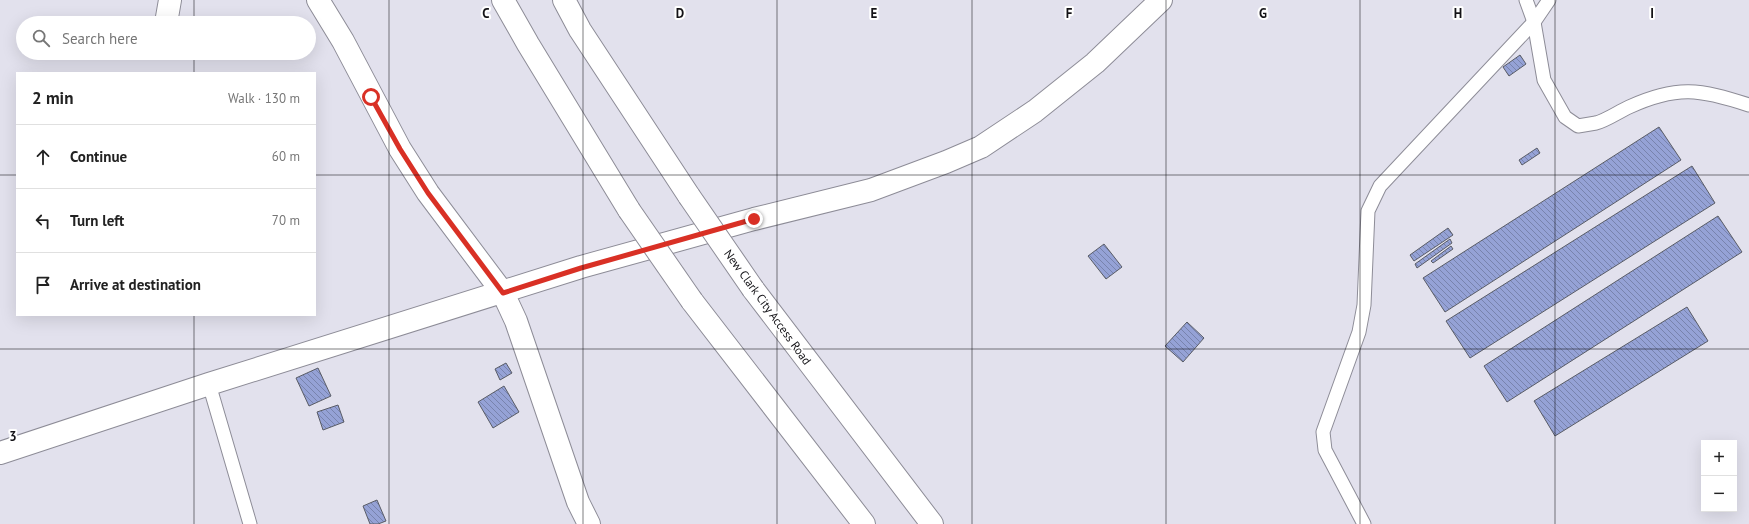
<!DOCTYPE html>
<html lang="en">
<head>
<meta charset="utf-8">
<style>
	body { margin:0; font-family:"PT Sans",sans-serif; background:#f2f2f2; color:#222 }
	.controls { position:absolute; right:12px; bottom:12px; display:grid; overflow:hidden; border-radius:0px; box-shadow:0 4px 16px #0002 }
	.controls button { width:36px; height:36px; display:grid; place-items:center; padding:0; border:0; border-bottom:1px solid #e0e0e0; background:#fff; color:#222; font:20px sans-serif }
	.stop { position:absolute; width:12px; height:12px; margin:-9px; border:3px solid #d93025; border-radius:50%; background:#fff }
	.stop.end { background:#d93025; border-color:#fff; box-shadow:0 1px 4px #0008 }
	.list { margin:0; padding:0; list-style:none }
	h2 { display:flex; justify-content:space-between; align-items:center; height:52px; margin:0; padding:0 16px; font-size:17px }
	h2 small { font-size:13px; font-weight:400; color:#767676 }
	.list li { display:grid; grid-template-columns:26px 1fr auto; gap:12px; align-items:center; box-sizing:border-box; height:64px; padding:0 16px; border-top:1px solid #e0e0e0 }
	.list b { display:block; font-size:15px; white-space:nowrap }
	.list em { font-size:13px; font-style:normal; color:#767676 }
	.icon { flex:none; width:22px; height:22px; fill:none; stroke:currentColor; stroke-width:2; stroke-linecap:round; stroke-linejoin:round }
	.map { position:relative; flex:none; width:1749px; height:524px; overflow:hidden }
	.search { position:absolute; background:#fff; box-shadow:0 4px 16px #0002; left:16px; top:16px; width:300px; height:44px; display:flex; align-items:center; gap:10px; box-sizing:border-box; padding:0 14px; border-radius:22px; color:#767676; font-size:15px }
	.panel { position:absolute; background:#fff; box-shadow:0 4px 16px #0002; left:16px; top:72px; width:300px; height:244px; border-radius:0px }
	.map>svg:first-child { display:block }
	.building { fill:url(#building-back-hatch); stroke:#595c66 }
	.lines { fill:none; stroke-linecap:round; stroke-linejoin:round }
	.service-casing { stroke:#8d8c97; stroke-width:15 }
	.minor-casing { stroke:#8d8c97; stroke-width:24 }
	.tertiary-casing { stroke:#8d8c97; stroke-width:24 }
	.secondary-casing { stroke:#8d8c97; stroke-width:24 }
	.service { stroke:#fff; stroke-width:13 }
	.minor { stroke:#fff; stroke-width:22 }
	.tertiary { stroke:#fff; stroke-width:22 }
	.secondary { stroke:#fff; stroke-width:22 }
	.secondary-bridge-casing { stroke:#8d8c97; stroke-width:24; stroke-linecap:butt }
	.secondary-bridge { stroke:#fff; stroke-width:22 }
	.route { stroke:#d93025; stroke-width:5 }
	.grid { fill:none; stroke:#141317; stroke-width:1; stroke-opacity:0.55 }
	.labels { text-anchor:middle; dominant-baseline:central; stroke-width:4; stroke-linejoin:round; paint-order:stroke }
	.street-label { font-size:12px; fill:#141317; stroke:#fff }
	.grid-label { font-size:13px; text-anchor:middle; font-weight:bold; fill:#141317; stroke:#fff; stroke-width:4; stroke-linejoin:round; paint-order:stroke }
</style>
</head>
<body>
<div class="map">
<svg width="1749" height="524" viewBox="0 0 1749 524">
	<defs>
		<pattern id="building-back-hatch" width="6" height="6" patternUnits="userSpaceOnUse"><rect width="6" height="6" fill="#95a2d6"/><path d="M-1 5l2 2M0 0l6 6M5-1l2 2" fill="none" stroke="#7883ad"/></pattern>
	</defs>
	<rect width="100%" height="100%" fill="#e2e1ed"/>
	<g class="building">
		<path d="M1520,55L1526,64L1509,76L1503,67Z"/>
		<path d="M1659,127L1681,160L1445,312L1423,278Z"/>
		<path d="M1537,148L1540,153L1522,165L1519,160Z"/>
		<path d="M1692,166L1715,203L1470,358L1446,321Z"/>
		<path d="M1718,216L1742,252L1507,402L1484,366Z"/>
		<path d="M1448,228L1453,235L1414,261L1410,255Z"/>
		<path d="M1450,239L1452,243L1417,268L1415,264Z"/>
		<path d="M1104,244L1122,267L1106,279L1088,256Z"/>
		<path d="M1451,246L1453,249L1433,263L1431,261Z"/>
		<path d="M1687,307L1708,341L1555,436L1534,401Z"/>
		<path d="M1187,322L1204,338L1183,362L1165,346Z"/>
		<path d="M506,363L512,373L500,380L495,369Z"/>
		<path d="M318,368L331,396L309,406L296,378Z"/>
		<path d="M504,386L519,412L493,428L478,402Z"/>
		<path d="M338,405L344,422L323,430L317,412Z"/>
		<path d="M377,500L386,521L378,524H370L363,506Z"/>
	</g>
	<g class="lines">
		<g class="service-casing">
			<g id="service">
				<path d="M1526,0L1534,22L1544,80L1565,117L1578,126C1584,125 1590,124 1596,123C1607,120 1618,112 1629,107C1677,85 1700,89 1749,105"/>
				<path d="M209,384L250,524"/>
				<path d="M1364,524L1325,450L1323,432L1359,332L1364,305L1368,211L1380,186L1534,22L1549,0"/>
			</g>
		</g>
		<g class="minor-casing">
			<g id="minor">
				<path d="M318,0L343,41L400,149L428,193L503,293L516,321L578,502L589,524"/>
				<path d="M166,23L170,0"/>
			</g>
		</g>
		<g class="tertiary-casing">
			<path id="tertiary" d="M0,453L209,384L581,267L754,219L871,190L946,162L981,147L1035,111L1095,63L1161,0"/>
		</g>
		<g class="secondary-casing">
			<g id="secondary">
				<path d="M503,0L528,44L629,210"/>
				<path d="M564,0L580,30L689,196"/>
				<path d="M753,289L932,524"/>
				<path d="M692,301L864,524"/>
			</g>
		</g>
		<use href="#service" class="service"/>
		<use href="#minor" class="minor"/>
		<use href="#tertiary" class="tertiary"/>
		<use href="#secondary" class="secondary"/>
		<g class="secondary-bridge-casing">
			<g id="secondary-bridge">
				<path d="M689,196L753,289"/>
				<path d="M629,210L692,301"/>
			</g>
		</g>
		<use href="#secondary-bridge" class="secondary-bridge"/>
	</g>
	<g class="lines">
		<path class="route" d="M371,97L400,149L428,193L503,293L581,268L754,219"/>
	</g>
	<path class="grid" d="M194,0V23M389,0V524M583,0V524M777,0V524M972,0V524M1166,0V524M1360,0V524M1555,0V524M194,53V73M0,175H17M315,175H1749M194,315V524M0,349H1749"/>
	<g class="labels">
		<g class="street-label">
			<text transform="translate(768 307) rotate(54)">New Clark City Access Road</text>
		</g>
	</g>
	<g class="grid-label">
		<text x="486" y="18">C</text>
		<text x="680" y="18">D</text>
		<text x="874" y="18">E</text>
		<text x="1069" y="18">F</text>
		<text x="1263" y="18">G</text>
		<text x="1458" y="18">H</text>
		<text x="1652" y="18">I</text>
		<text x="13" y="441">3</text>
	</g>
</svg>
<div class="controls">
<button>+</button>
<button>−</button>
</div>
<div class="stop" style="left:371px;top:97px"></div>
<div class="stop end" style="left:754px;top:219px"></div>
<div class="search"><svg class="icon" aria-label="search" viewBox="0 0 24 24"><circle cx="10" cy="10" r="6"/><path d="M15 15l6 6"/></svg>Search here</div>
<section class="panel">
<h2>2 min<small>Walk · 130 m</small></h2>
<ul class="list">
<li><svg class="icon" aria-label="ahead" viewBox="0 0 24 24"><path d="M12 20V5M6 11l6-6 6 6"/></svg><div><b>Continue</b></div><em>60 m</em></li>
<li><svg class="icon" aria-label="left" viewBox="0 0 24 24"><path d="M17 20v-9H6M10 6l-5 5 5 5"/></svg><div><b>Turn left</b></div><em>70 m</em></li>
<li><svg class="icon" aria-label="arrive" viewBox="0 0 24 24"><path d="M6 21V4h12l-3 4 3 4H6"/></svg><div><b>Arrive at destination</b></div></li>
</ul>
</section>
</div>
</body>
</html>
